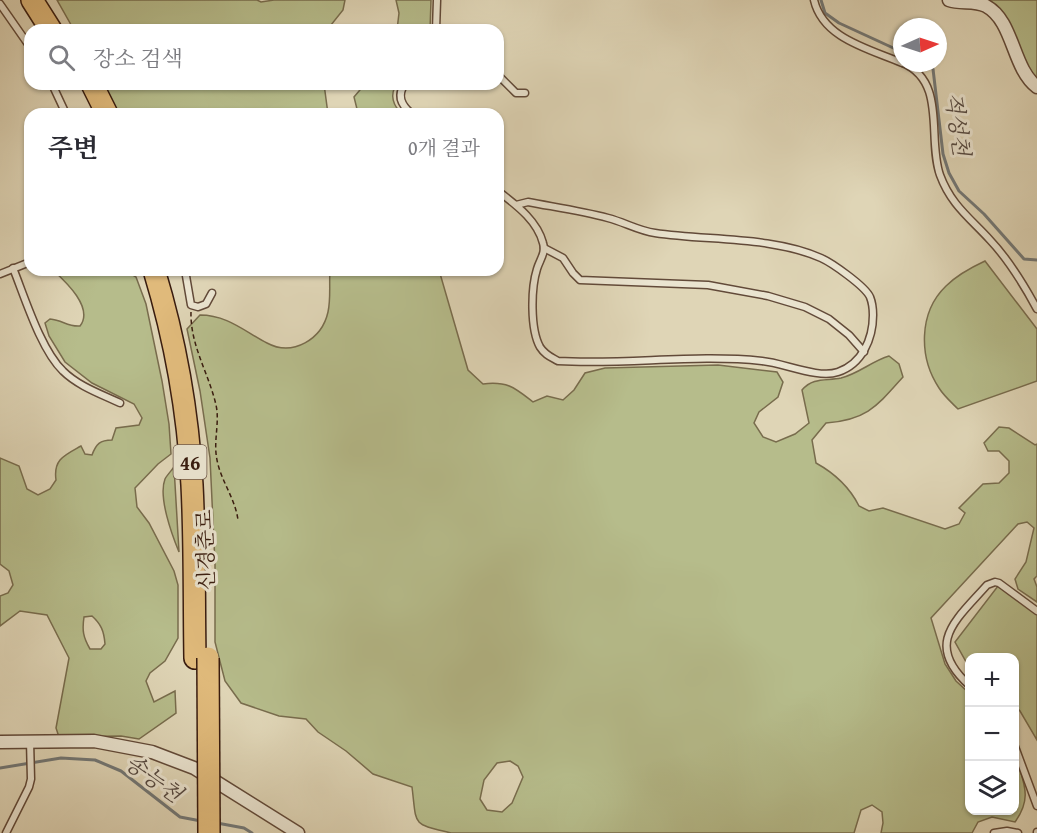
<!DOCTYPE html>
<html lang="ko">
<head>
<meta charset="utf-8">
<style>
	body { margin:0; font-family:"Gentium Book Plus","Noto Serif KR",serif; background:#f2f2f3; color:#2b2b33 }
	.controls { position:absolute; right:18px; bottom:18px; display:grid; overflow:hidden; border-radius:12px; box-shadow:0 2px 4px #0004 }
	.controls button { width:54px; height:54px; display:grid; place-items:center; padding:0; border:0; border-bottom:2px solid #e1e1e2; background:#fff; color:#2b2b33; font:30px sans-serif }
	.compass { position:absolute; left:893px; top:18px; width:54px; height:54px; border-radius:50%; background:#fff; box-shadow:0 2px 4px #0004; rotate:87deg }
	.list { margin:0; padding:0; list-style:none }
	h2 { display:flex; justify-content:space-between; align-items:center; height:78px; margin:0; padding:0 24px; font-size:26px }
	h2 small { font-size:20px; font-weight:400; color:#7c7c81 }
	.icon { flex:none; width:33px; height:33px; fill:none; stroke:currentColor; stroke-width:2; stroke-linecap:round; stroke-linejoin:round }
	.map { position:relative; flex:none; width:1037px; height:833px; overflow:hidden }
	.search { position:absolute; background:#fff; box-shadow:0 2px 4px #0004; left:24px; top:24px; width:480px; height:66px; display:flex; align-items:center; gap:15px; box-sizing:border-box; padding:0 21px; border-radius:18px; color:#7c7c81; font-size:22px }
	.panel { position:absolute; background:#fff; box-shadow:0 2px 4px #0004; left:24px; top:108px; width:480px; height:168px; border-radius:18px }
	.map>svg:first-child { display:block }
	.green { fill:#b6bc8b; stroke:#786c4d; stroke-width:1.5; fill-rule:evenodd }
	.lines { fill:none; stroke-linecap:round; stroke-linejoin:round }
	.stream { stroke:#737876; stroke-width:3 }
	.lane-casing { stroke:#624a39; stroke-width:9 }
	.street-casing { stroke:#624a39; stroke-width:15 }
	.highway-casing { stroke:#391c0f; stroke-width:24 }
	.path { stroke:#391c0f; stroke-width:1.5; stroke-dasharray:4.5 3; stroke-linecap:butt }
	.lane { stroke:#eae4d0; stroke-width:6 }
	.street { stroke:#eae4d0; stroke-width:12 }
	.highway { stroke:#e0ba7b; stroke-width:21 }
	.highway-bridge-casing { stroke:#391c0f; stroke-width:24; stroke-linecap:butt }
	.highway-bridge { stroke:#e0ba7b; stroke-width:21 }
	.labels { text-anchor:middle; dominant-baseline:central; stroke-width:6; stroke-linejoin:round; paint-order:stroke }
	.shield { fill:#eae4d0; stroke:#6e5849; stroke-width:1.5 }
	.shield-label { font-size:20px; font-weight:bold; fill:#391c0f }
	.street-label { font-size:21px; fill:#391c0f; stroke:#eae4d0 }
	.water-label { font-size:22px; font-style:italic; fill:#564a42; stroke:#eae4d0 }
</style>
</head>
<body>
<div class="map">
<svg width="1037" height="833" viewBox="0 0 1037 833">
	<rect width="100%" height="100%" fill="#dfd5b6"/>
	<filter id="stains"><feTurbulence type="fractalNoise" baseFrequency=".00333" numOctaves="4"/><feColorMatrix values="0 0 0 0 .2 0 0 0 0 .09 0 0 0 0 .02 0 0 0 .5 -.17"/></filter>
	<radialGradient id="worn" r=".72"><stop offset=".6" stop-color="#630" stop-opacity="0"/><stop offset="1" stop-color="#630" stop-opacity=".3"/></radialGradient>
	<g class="green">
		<path d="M57,0H257L261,2L274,0H345L343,10L327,30H74Z"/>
		<path d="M396,0H431L430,30H397L399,13Z"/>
		<path d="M985,0H1037V80Z"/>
		<path d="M102,84H324L328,114H115Z"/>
		<path d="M365,84H397C389,94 393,107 403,114H355L357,109L354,97Z"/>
		<path d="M985,261L1037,329V381L958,409C951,402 944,396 939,388C919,358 918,313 946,286C957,275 970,268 985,261Z"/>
		<path d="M53,270H125L136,277L146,304L162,381L169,424L171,454L158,464L135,488L137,507L149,523L174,571L178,585V638L165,661L150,673L146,681L154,702L175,691L176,713L139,739L121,736L59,737L56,728L69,658L47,615L20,611L0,626V596L8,593L13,585L9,571L0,564V458L19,466L27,489L38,495L50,489L56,480C53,459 65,455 81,446L85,454L92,455C96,444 100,440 112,440L116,428L139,425L142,418L134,404L92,383L65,362L49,336L45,323L50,319C63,320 67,327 80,326C94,308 66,282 53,270ZM92,616C101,624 104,631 105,644L101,649H90C83,637 82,630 84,617Z"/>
		<path d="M330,270H439L468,370L483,384C508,381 515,388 533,402L547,396L563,400L574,390L585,373L605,368L718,365L777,372L783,382L778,397L759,412L754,423L763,437L776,442L795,434L809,423L802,390C813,377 826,381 841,378C858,374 872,361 889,356L899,364L903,377C877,406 867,420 826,423L812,440L816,463C834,473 850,488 859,506L869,511L883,508L945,529L959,524L965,513L959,508L983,484L999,483L1009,473V461L999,451H988L984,443L999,427L1009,428L1035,445L1037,444V576L1034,579L1037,587V602L1018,589L1015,579L1026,562L1034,528L1027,522L1018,524L931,618L945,664L956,681L969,693L970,810H1014L1015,753C1022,781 1034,796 1015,822L992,817L978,822L972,833H881L883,823L882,812L872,805L861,810L854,833H451C411,823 417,827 412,787L373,774L346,751L318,732L306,719L279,716L241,703L225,681L215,642V564L210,458L200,391L187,329L200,315C227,315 244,331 267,343C293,357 322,339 328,312C331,299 329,283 330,270ZM510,761L518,766L523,777L512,803L502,812L487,810L480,799L484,780L497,763Z"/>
		<path d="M174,467L179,552C172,535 158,497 165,479C167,475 172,470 174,467Z"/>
		<path d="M998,586L1037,613V740L1020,711L1015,706L1014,658H970L969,667L955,642Z"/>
	</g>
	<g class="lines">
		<g class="stream">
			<path d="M821,0L825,13L839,23L902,52"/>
			<path d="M927,63L933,69L943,154L949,173L959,191L984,214L1024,259L1037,260"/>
			<path d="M0,768L61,758L95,760L121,771L180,817L201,821"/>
			<path d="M217,823L244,828L252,833"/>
		</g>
		<g class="lane-casing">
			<g id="lane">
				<path d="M814,0C823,39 870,49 902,63"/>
				<path d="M0,4L30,47"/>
				<path d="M436,30L437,0"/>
				<path d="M903,63C947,82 927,138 940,175C951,205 970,218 990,240C1009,260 1024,285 1037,309"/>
				<path d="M498,75L516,93H525"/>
				<path d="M52,84L66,114"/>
				<path d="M405,84C396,96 402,106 412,114"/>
				<path d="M498,191C516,205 537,220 543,243C546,253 540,259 537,269C531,288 530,329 540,347C545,355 551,357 558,361C626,365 695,354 762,361C784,363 818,379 838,372C862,364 873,339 873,315C873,310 872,302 870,297C865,286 832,263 821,258C771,236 708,241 655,233C639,231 624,222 608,218C582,211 554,207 528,202L516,205"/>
				<path d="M544,248L563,258L573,273L580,280L708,285L768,296L805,307L829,319L849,335L864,352"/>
				<path d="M13,268C25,298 41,350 63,371C78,386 101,394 120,403"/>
				<path d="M185,270L191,305L198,307L206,304L212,293"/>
				<path d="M0,274L30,262"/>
				<path d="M970,686C923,644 956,620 987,585L995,582L999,583L1037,611"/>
				<path d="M1014,744L1037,806"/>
				<path d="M6,833L29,787L31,779L30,741"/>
				<path d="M994,833L1007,831L1018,833"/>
				<path d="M1037,833V832"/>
			</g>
		</g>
		<g class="street-casing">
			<g id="street">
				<path d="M949,0C960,4 975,0 986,6C1014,21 1012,68 1037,87"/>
				<path d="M0,742L94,741L152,752L194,768L298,833"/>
			</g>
		</g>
		<g class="highway-casing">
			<g id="highway">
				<path d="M32,0L51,30"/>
				<path d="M92,84L107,114"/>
				<path d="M154,270C175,339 188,412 192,485C195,542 194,600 195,658"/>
			</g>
		</g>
		<path class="path" d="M191,312C190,345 209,374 216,405C220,423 213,441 217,460C221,481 235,498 238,520"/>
		<use href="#lane" class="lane"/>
		<use href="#street" class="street"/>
		<use href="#highway" class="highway"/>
		<g class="highway-bridge-casing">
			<path id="highway-bridge" d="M208,658L209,833"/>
		</g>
		<use href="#highway-bridge" class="highway-bridge"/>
	</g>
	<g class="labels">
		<rect class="shield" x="173.5" y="445" width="33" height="34" rx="4.5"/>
		<g class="shield-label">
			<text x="190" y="462">46</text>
		</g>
		<g class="street-label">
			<text transform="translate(205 550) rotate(-92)">신경춘로</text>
		</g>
		<g class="water-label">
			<text transform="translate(958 124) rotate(82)">적성천</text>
			<text transform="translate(154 778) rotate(36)">송능천</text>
		</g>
	</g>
	<rect width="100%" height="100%" filter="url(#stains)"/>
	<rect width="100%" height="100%" fill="url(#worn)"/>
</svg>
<div class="controls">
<button>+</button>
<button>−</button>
<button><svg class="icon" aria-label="layers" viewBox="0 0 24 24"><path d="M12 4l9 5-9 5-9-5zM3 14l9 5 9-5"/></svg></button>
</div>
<svg class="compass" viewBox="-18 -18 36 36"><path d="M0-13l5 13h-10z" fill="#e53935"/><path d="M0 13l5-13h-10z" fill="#7c7c81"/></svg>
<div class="search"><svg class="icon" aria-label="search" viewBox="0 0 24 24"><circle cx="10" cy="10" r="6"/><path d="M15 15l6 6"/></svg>장소 검색</div>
<section class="panel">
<h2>주변<small>0개 결과</small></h2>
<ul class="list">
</ul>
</section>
</div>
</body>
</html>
